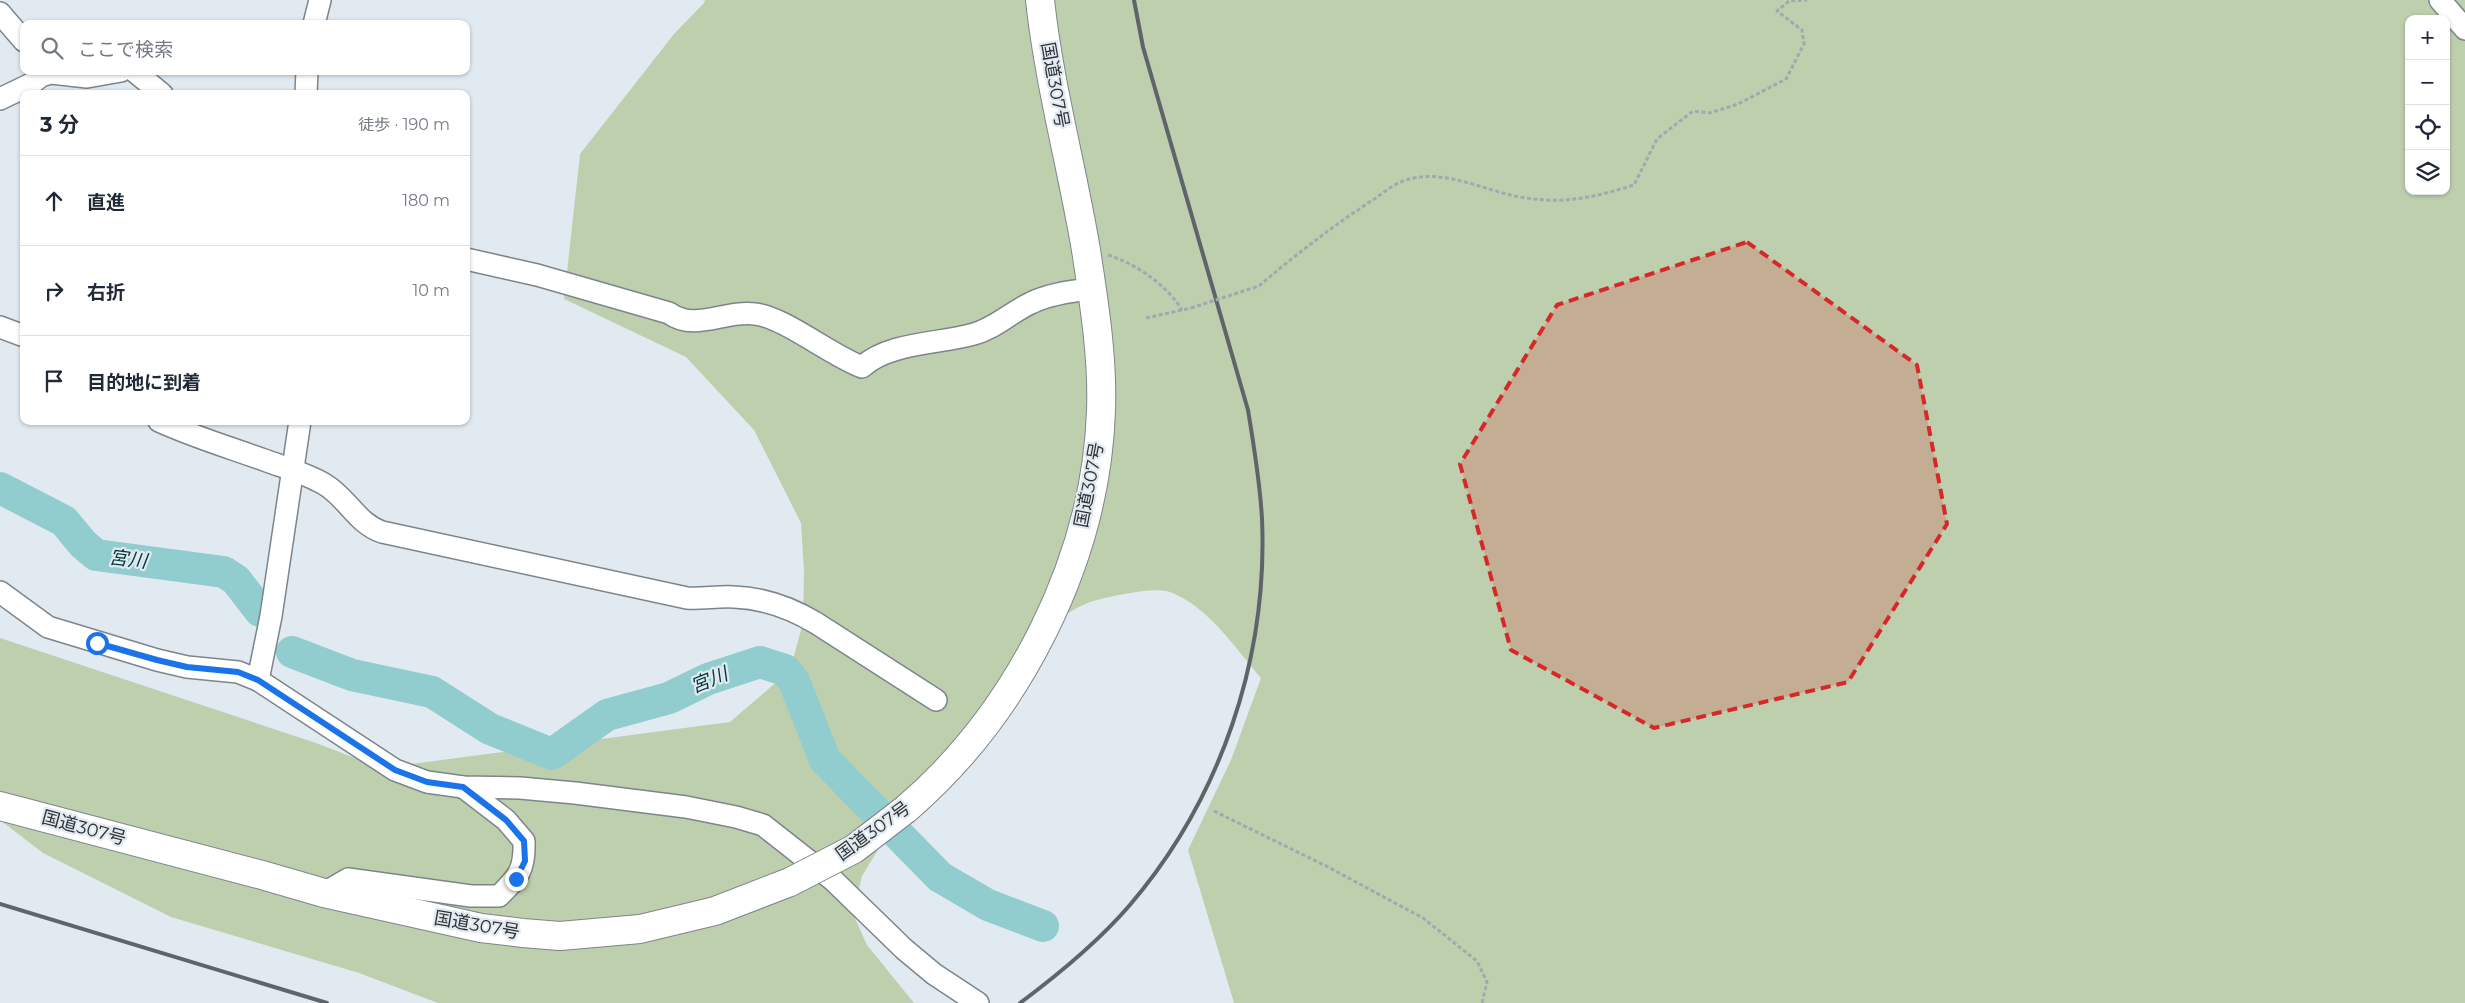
<!DOCTYPE html>
<html lang="ja">
<head>
<meta charset="utf-8">
<style>
	body { margin:0; font-family:Montserrat,"Noto Sans JP",sans-serif; background:#f2f2f3; color:#1f2937 }
	.controls { position:absolute; right:15px; top:15px; display:grid; overflow:hidden; border-radius:10px; box-shadow:0 1px 4px #0004 }
	.controls button { width:45px; height:45px; display:grid; place-items:center; padding:0; border:0; border-bottom:1px solid #e0e1e3; background:#fff; color:#1f2937; font:25px sans-serif }
	.stop { position:absolute; width:15px; height:15px; margin:-11px; border:4px solid #1a73e8; border-radius:50%; background:#fff }
	.stop.end { background:#1a73e8; border-color:#fff; box-shadow:0 1px 5px #0008 }
	.list { margin:0; padding:0; list-style:none }
	h2 { display:flex; justify-content:space-between; align-items:center; height:65px; margin:0; padding:0 20px; font-size:21px }
	h2 small { font-size:16px; font-weight:400; color:#747a83 }
	.list li { display:grid; grid-template-columns:32px 1fr auto; gap:15px; align-items:center; box-sizing:border-box; height:90px; padding:0 20px; border-top:1px solid #e0e1e3 }
	.list b { display:block; font-size:19px; white-space:nowrap }
	.list em { font-size:16px; font-style:normal; color:#747a83 }
	.icon { flex:none; width:28px; height:28px; fill:none; stroke:currentColor; stroke-width:2; stroke-linecap:round; stroke-linejoin:round }
	.map { position:relative; flex:none; width:2465px; height:1003px; overflow:hidden }
	.search { position:absolute; background:#fff; box-shadow:0 1px 4px #0004; left:20px; top:20px; width:450px; height:55px; display:flex; align-items:center; gap:12px; box-sizing:border-box; padding:0 18px; border-radius:10px; color:#747a83; font-size:19px }
	.panel { position:absolute; background:#fff; box-shadow:0 1px 4px #0004; left:20px; top:90px; width:450px; height:335px; border-radius:10px }
	.map>svg:first-child { display:block }
	.green { fill:#becfae; fill-rule:evenodd }
	.lines { fill:none; stroke-linecap:round; stroke-linejoin:round }
	.river { stroke:#91ccce; stroke-width:32 }
	.street-casing { stroke:#7d858b; stroke-width:24 }
	.highway-casing { stroke:#7d858b; stroke-width:30 }
	.path { stroke:#a2a8ae; stroke-width:3; stroke-dasharray:4 2.5; stroke-linecap:butt }
	.street { stroke:#fff; stroke-width:21 }
	.highway { stroke:#fff; stroke-width:28 }
	.rail { stroke:#5f6468; stroke-width:4 }
	.highway-bridge-casing { stroke:#7d858b; stroke-width:30; stroke-linecap:butt }
	.path-bridge { stroke:#a2a8ae; stroke-width:3; stroke-dasharray:4 2.5; stroke-linecap:butt }
	.highway-bridge { stroke:#fff; stroke-width:28 }
	.route { stroke:#1a73e8; stroke-width:6 }
	.marked { fill:#d62828; fill-opacity:0.2; stroke:#d62828; stroke-width:4; stroke-dasharray:10 6; stroke-linejoin:round }
	.labels { text-anchor:middle; dominant-baseline:central; stroke-width:4.5; stroke-linejoin:round; paint-order:stroke }
	.street-label { font-size:18px; fill:#2e3134; stroke:#e1eaf1 }
	.water-label { font-size:19px; font-style:italic; fill:#00393b; stroke:#e1eaf1 }
</style>
</head>
<body>
<div class="map">
<svg width="2465" height="1003" viewBox="0 0 2465 1003">
	<rect width="100%" height="100%" fill="#e1eaf1"/>
	<path class="green" d="M705,0H2465V1003H1234L1188,850L1231,760L1261,678C1234,647 1209,607 1170,592C1155,586 1106,597 1090,602C1079,606 1067,614 1056,620L903,809L862,876L853,914L867,945L914,1003H438L359,973L171,917L43,853L0,820V638L316,743L381,768L730,722L773,685L792,663L803,623L804,571L801,523L754,430L686,357L564,299L580,154L674,34L704,3ZM2409,19H2446V191H2409Z"/>
	<g class="lines">
		<g class="river">
			<path d="M0,488L64,521L83,544L96,555L224,572L236,580L260,611"/>
			<path d="M292,652L352,675L432,692L490,729L552,754L607,715L669,698L708,679L760,662L785,670L794,681L825,760L940,877L988,905L1043,926"/>
		</g>
		<g class="street-casing">
			<g id="street">
				<path d="M2440,0L2465,29"/>
				<path d="M0,13L24,41"/>
				<path d="M314,24L320,0"/>
				<path d="M134,71L162,94"/>
				<path d="M306,94L307,71"/>
				<path d="M0,99L31,84L41,76L51,73L87,77L121,71"/>
				<path d="M466,259L537,275L669,313C695,332 724,310 755,314C784,317 830,355 862,367C889,342 940,344 974,334C996,328 1011,312 1031,303C1049,294 1071,291 1091,289"/>
				<path d="M0,327L24,336"/>
				<path d="M159,421C194,437 231,448 267,461C286,468 307,474 324,484C347,497 356,523 382,532L687,598C703,599 718,596 734,597C764,598 791,608 816,623L936,700"/>
				<path d="M0,592L48,627L157,660L187,667L238,672L258,680L395,770L427,782L463,787L520,788L575,793L686,807L736,817L763,825L833,880L904,949L934,974L978,1003"/>
				<path d="M258,680L271,616L300,421"/>
				<path d="M324,893L348,879L471,896H499C519,876 525,870 524,841L506,820L463,787"/>
			</g>
		</g>
		<g class="highway-casing">
			<g id="highway">
				<path d="M0,806L262,875L324,893L481,928L523,933L560,936L640,929L715,911L790,882"/>
				<path d="M906,809C1018,713 1096,560 1101,411C1103,358 1094,302 1086,250C1072,167 1049,84 1040,0"/>
			</g>
		</g>
		<g class="path">
			<path d="M1108,255C1136,264 1166,284 1182,310"/>
			<path d="M1259,286C1295,255 1332,227 1371,201C1381,195 1392,185 1403,181C1444,166 1487,193 1526,198C1567,204 1595,197 1634,185L1657,139L1693,111L1710,113L1738,104L1786,79L1804,44L1802,30L1777,11L1789,1L1807,0"/>
			<path d="M1146,318L1191,308"/>
			<path d="M1214,811L1328,867L1423,918L1477,961L1487,982L1482,1003"/>
		</g>
		<use href="#street" class="street"/>
		<use href="#highway" class="highway"/>
		<g class="rail">
			<path d="M0,904L327,1003"/>
			<path d="M1020,1003C1059,974 1097,943 1129,906C1221,799 1268,658 1262,519C1260,482 1254,446 1248,410L1143,47L1134,0"/>
		</g>
		<g class="highway-bridge-casing">
			<path id="highway-bridge" d="M790,882L854,849L906,809"/>
		</g>
		<path class="path-bridge" d="M1191,308L1259,286"/>
		<use href="#highway-bridge" class="highway-bridge"/>
	</g>
	<g class="lines">
		<path class="route" d="M97,643L157,660L187,667L238,672L258,680L395,770L427,782L463,787L506,820L524,841L525,861L516,879"/>
	</g>
	<path class="marked" d="M1747,242L1917,365L1947,524L1848,682L1654,728L1511,650L1460,464L1557,305Z"/>
	<g class="labels">
		<g class="street-label">
			<text transform="translate(1055 85) rotate(80)">国道307号</text>
			<text transform="translate(1089 485) rotate(-79)">国道307号</text>
			<text transform="translate(84 828) rotate(15)">国道307号</text>
			<text transform="translate(873 831) rotate(-36)">国道307号</text>
			<text transform="translate(477 925) rotate(10)">国道307号</text>
		</g>
		<g class="water-label">
			<text transform="translate(128 559) rotate(7)">宮川</text>
			<text transform="translate(709 680) rotate(-22)">宮川</text>
		</g>
	</g>
</svg>
<div class="controls">
<button>+</button>
<button>−</button>
<button><svg class="icon" aria-label="locate" viewBox="0 0 24 24"><circle cx="12" cy="12" r="6"/><path d="M12 2v4M12 18v4M2 12h4M18 12h4"/></svg></button>
<button><svg class="icon" aria-label="layers" viewBox="0 0 24 24"><path d="M12 4l9 5-9 5-9-5zM3 14l9 5 9-5"/></svg></button>
</div>
<div class="stop" style="left:97px;top:643px"></div>
<div class="stop end" style="left:516px;top:879px"></div>
<div class="search"><svg class="icon" aria-label="search" viewBox="0 0 24 24"><circle cx="10" cy="10" r="6"/><path d="M15 15l6 6"/></svg>ここで検索</div>
<section class="panel">
<h2>3 分<small>徒歩 · 190 m</small></h2>
<ul class="list">
<li><svg class="icon" aria-label="ahead" viewBox="0 0 24 24"><path d="M12 20V5M6 11l6-6 6 6"/></svg><div><b>直進</b></div><em>180 m</em></li>
<li><svg class="icon" aria-label="right" viewBox="0 0 24 24"><path d="M7 20v-9h11M14 6l5 5-5 5"/></svg><div><b>右折</b></div><em>10 m</em></li>
<li><svg class="icon" aria-label="arrive" viewBox="0 0 24 24"><path d="M6 21V4h12l-3 4 3 4H6"/></svg><div><b>目的地に到着</b></div></li>
</ul>
</section>
</div>
</body>
</html>
